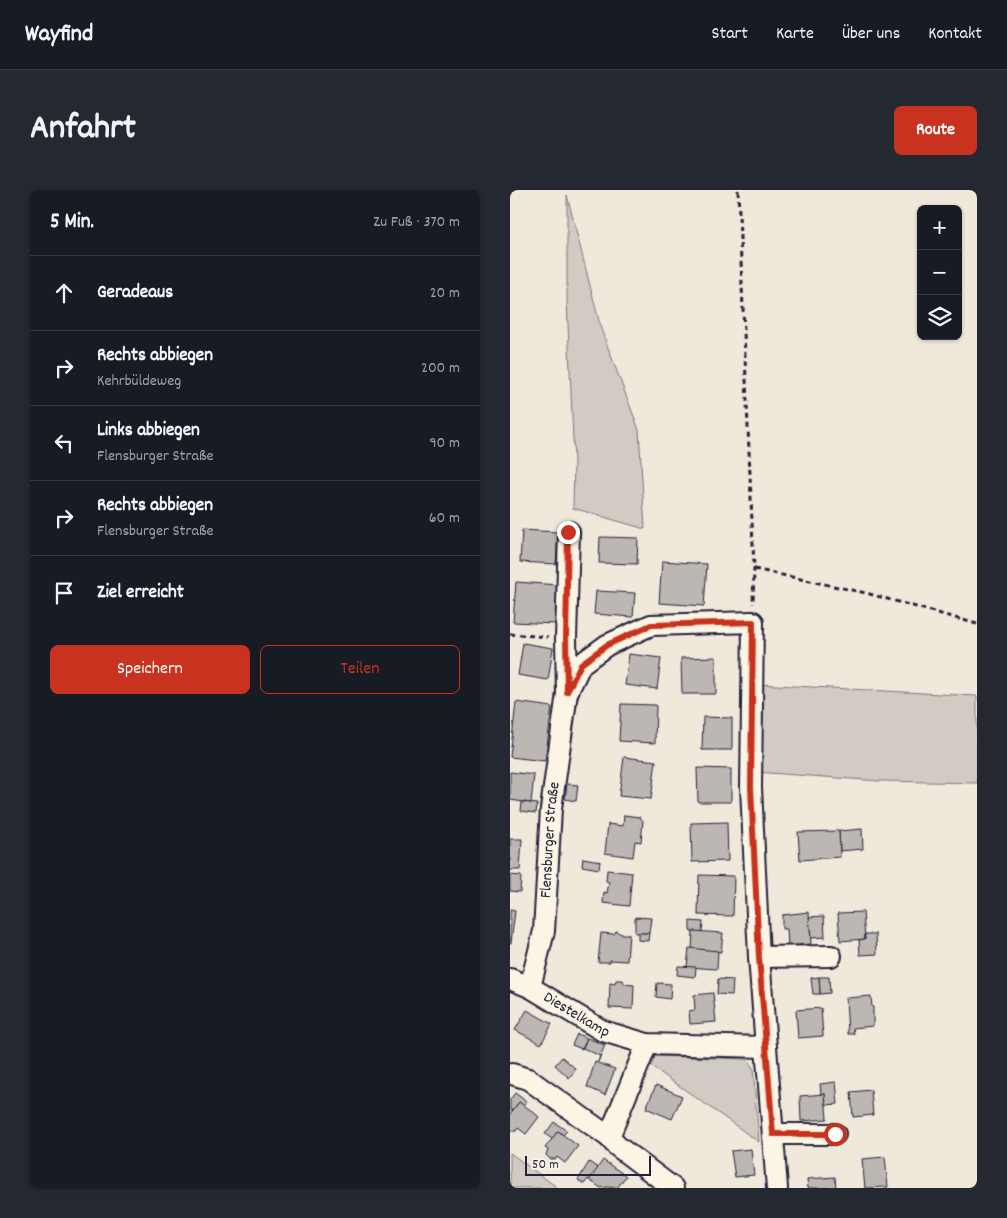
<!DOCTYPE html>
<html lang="de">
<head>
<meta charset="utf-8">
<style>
	body { margin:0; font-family:Dekko,sans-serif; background:#242831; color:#f1f3f6 }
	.controls { position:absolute; right:15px; top:15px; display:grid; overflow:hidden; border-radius:8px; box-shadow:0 1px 4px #0004 }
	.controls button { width:45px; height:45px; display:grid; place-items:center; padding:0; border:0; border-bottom:1px solid #363941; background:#171b24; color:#f1f3f6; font:25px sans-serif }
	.scale { position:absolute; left:15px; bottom:12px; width:126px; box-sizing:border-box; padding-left:5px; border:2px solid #22223b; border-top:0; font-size:14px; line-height:18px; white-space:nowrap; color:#22223b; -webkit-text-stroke:4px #fcf5e5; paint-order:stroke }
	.stop { position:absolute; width:15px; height:15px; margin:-11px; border:4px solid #c8321e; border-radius:50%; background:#fff }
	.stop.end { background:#c8321e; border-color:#fff; box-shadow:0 1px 5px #0008 }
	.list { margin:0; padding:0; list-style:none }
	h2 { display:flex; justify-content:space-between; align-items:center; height:65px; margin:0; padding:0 20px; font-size:21px }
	h2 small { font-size:16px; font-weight:400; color:#9ea1a6 }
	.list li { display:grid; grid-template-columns:32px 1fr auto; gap:15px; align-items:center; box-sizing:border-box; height:75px; padding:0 20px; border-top:1px solid #363941 }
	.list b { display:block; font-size:19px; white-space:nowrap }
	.list p { margin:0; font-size:16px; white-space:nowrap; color:#9ea1a6 }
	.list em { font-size:16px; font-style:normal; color:#9ea1a6 }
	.actions { display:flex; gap:10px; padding:15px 20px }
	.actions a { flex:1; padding:11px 0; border:1px solid #c8321e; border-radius:8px; text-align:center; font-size:18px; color:#c8321e }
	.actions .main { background:#c8321e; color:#fff }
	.icon { flex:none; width:28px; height:28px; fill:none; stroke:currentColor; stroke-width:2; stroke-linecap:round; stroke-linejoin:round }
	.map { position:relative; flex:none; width:467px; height:998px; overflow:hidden; border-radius:8px }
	header { display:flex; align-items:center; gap:30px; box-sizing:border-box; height:70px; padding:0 25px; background:#171b24; border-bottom:1px solid #363941 }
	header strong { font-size:24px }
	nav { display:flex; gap:28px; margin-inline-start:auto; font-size:18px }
	.intro { display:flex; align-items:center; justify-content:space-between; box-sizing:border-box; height:120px; padding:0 30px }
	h1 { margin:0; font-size:35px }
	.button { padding:12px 22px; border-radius:8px; background:#c8321e; color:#fff; font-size:18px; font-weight:700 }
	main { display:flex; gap:30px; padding:0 30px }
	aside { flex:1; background:#171b24; border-radius:8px; box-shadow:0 1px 4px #0004 }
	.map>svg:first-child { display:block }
	.green { fill:#d1cbc3; stroke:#7a767f }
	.building { fill:#bcb7b3; stroke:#22223b }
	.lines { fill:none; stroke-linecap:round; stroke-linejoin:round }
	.minor-casing { stroke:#22223b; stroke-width:24 }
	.path { stroke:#22223b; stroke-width:3; stroke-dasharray:5 4; stroke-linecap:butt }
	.minor { stroke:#fcf5e5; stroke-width:20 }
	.route { stroke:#c8321e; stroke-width:6 }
	.labels { text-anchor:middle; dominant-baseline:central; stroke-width:4; stroke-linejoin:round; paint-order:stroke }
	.street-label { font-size:16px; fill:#22223b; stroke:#fcf5e5 }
</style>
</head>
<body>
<header>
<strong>Wayfind</strong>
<nav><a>Start</a><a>Karte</a><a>Über uns</a><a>Kontakt</a></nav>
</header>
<div class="intro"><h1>Anfahrt</h1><a class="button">Route</a></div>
<main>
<aside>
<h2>5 Min.<small>Zu Fuß · 370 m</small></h2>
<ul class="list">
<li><svg class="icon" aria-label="ahead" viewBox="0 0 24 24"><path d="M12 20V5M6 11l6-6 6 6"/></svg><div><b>Geradeaus</b></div><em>20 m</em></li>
<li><svg class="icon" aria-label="right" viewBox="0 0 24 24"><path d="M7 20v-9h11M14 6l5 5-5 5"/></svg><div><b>Rechts abbiegen</b><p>Kehrbüldeweg</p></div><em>200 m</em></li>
<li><svg class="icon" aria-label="left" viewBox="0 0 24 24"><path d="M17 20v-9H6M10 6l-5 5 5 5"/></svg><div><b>Links abbiegen</b><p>Flensburger Straße</p></div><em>90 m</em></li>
<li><svg class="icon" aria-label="right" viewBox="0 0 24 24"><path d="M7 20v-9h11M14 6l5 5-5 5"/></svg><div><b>Rechts abbiegen</b><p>Flensburger Straße</p></div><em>60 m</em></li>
<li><svg class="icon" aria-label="arrive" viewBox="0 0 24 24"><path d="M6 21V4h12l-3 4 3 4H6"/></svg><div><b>Ziel erreicht</b></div></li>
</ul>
<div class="actions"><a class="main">Speichern</a><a>Teilen</a></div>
</aside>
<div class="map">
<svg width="467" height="998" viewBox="0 0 467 998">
	<rect width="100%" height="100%" fill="#efe8db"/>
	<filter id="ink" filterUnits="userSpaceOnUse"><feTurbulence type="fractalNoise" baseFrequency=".02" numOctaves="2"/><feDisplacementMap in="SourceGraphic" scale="10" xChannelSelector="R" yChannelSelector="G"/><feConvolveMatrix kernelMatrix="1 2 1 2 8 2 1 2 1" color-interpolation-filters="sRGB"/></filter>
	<g filter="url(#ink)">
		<g class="green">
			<path d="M57,5L91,139L129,240L135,339L63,318L64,272L57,111Z"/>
			<path d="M247,494L467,506V593L370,591L245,582Z"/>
			<path d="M145,866L237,869L243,878L249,952L141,876Z"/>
			<path d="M0,963L48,998H0Z"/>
		</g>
		<g class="building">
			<path d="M12,340L48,342L46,374L10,372Z"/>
			<path d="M90,347L128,348L127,374L89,373Z"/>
			<path d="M152,371L197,374L194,416L149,413Z"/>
			<path d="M6,392L48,395L45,434L3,432Z"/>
			<path d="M86,401L125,403L123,427L84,424Z"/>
			<path d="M13,453L43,458L38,490L8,485Z"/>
			<path d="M119,464L151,468L147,499L115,495Z"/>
			<path d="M206,467V504H172L171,468Z"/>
			<path d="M6,512L42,517L35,571L0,567Z"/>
			<path d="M111,514L146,515L145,553L109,551Z"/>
			<path d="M193,527L222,528V560H192Z"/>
			<path d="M114,567L146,571L141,609L109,606Z"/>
			<path d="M187,578L221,579V612H188Z"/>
			<path d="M0,582L24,585L21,613L0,610Z"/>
			<path d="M57,594L68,595L66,611L55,609Z"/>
			<path d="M12,612L27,614L26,623L11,621Z"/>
			<path d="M114,625L130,627L133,631L131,652L125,651L123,667L95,663L98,634L113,636Z"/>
			<path d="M217,632L218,671L182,672L181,633Z"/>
			<path d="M352,639L353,659L330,661L329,641Z"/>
			<path d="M329,641L330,667L290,670L288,642Z"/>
			<path d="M0,649H12L10,680H0Z"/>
			<path d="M73,668L90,671L89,679L72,676Z"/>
			<path d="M97,680L122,683L119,716L93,713L94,702L97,703L99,692L96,691Z"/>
			<path d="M0,685L11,686L10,702L0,701Z"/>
			<path d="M189,685L224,686L223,726L188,725Z"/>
			<path d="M0,720L5,721L1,753H0Z"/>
			<path d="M299,722L301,754L278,756L277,739H272V725Z"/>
			<path d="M353,722L355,749L330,751L328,723Z"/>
			<path d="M314,726L315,747L301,748L299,727Z"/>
			<path d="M125,727L141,728L139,743H125Z"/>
			<path d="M180,731L193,732L192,742L180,741Z"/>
			<path d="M106,741L111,744H119L117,771L100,770V772H88L91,743L104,744Z"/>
			<path d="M183,741L213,743L211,762L182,759Z"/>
			<path d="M128,743H139L138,751L128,750Z"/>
			<path d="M355,744H366L367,764L350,765L349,750L355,749Z"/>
			<path d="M179,758L208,761L207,779L177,777Z"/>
			<path d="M168,776L186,777L185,787L167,785Z"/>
			<path d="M309,787H319L320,803L310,804Z"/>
			<path d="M309,787L310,804H303L301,788Z"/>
			<path d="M208,789L223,790L222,805L207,804Z"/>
			<path d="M106,790H113L114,794L124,795L123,819L99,818L100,793L105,794Z"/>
			<path d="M147,793L161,794L160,809L146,807Z"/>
			<path d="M203,803L206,832L180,834L179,821L185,820L184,805Z"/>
			<path d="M361,806L362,817H363V836L343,838L344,844H338L336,808Z"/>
			<path d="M311,818L313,846L288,848L286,820Z"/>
			<path d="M17,820L42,834L31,854L5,840Z"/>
			<path d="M67,844L77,848L72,859L62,855Z"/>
			<path d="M77,848L95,855L88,872L90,866L73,858Z"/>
			<path d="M52,867L66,879L59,888L45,875Z"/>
			<path d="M85,872L105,879L95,905L77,897Z"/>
			<path d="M326,892L328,914L316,915L315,904H311L310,894Z"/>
			<path d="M146,895L172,906L162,929L136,918Z"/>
			<path d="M361,900L363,925L343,927L341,902Z"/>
			<path d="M5,903L17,912L14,916L9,912L2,921L0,919V910Z"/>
			<path d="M315,904L317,929L291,931L290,906Z"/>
			<path d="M9,912L22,921L29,927L16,944L8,938L6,941H0V924Z"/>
			<path d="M44,932L57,941L53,945L48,941L42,949L35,944Z"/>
			<path d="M48,941L68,956L55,973L47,967L46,969H40L36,965L38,960L35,958Z"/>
			<path d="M241,959L244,985L225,987L221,961Z"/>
			<path d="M375,967L378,997L355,998L352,969Z"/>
			<path d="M93,970L116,986L107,998L97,997L91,998L79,990Z"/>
			<path d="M79,972L88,978L79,990L78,989L74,994L68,990Z"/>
			<path d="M325,987L326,998H298L297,989Z"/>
		</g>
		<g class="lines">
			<g class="minor-casing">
				<g id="minor">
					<path d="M57,503L71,474L97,455L141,435L243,432L241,597L249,767L267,998"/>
					<path d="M249,767L321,766"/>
					<path id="s1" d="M0,789L20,797L93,841L137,854L255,857"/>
					<path id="s2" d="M20,797L34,741L41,619L57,503L56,449L59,342"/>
					<path d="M2,884L18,889L99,947L107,956L163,998"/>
					<path d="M263,944H325"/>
					<path d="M99,947L137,854"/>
				</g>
			</g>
			<g class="path">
				<path d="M228,0L244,379L243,414"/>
				<path d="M244,379L356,403L467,434"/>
				<path d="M0,444L38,447"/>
			</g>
			<use href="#minor" class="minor"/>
		</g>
	</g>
	<g class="lines" filter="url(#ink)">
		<path class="route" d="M58,342L56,449L57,502L71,474L97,455L141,435L243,432L241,597L249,767L263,944H325"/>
	</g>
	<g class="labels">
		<g class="street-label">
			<text stroke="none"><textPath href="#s2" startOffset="149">Flensburger Straße</textPath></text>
			<text stroke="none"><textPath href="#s1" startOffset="76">Diestelkamp</textPath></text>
		</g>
	</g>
</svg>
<div class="controls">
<button>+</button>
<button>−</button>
<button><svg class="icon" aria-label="layers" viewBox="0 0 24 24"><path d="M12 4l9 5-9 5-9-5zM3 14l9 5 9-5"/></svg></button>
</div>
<div class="scale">50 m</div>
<div class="stop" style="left:325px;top:944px"></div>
<div class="stop end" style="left:58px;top:342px"></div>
</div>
</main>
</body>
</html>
